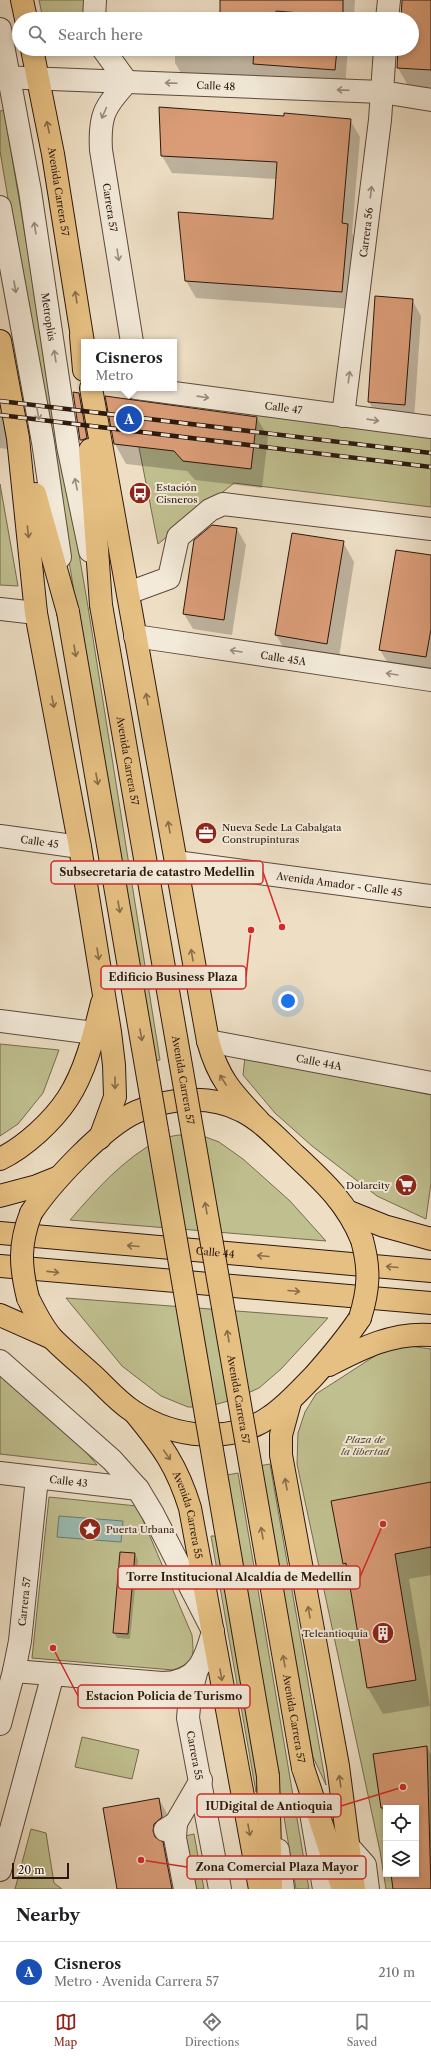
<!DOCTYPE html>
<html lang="en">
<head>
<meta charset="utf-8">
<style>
	body { margin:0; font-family:"Libre Caslon Text",serif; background:#f6f6f6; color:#202124 }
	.controls { position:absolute; right:12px; bottom:12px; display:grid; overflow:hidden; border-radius:0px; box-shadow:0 2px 6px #0003 }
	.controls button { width:36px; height:36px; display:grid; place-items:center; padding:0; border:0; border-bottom:1px solid #e0e0e0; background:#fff; color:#202124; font:20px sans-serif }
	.scale { position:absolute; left:12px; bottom:10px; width:57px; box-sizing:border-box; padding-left:4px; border:2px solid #2c180e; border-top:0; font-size:11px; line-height:14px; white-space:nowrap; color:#2c180e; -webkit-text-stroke:3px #f3ead9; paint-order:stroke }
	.you { position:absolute; left:288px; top:1001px; width:14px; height:14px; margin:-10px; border:3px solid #fff; border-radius:50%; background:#1a73e8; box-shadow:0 0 0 6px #1a73e833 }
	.badge { display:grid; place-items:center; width:26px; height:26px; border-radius:50%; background:#8f2418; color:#fff; font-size:13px; font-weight:700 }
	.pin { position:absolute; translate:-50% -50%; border:2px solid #fff; box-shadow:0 1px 4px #0006 }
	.popup { position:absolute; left:81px; top:339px; width:96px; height:52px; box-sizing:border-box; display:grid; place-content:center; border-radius:0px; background:#fff; filter:drop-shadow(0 1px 3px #0005); font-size:13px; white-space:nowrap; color:#757577 }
	.popup b { font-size:15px; color:#202124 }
	.popup::after { content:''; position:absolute; left:50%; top:100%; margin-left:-8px; border:8px solid transparent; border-top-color:#fff }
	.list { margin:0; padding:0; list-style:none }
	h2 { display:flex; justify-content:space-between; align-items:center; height:52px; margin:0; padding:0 16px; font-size:17px }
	h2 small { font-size:13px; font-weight:400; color:#757577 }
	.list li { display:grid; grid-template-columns:26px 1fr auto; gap:12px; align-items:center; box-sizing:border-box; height:60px; padding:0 16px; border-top:1px solid #e0e0e0 }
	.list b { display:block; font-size:15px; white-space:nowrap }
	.list p { margin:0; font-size:13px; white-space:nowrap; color:#757577 }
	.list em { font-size:13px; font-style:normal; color:#757577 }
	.icon { flex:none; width:22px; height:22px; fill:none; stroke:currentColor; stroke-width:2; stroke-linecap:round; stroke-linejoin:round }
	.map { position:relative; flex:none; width:431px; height:1889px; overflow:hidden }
	.search { position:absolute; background:#fff; box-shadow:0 2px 6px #0003; left:12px; right:12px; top:12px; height:44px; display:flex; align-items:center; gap:10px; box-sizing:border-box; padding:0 14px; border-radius:22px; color:#757577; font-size:15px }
	.sheet { height:112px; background:#fff }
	nav { display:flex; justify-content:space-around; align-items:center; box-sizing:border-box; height:56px; border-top:1px solid #e0e0e0; background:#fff; font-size:11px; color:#757577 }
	nav a { display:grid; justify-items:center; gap:2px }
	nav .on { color:#8f2418 }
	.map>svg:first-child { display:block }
	.green { fill:#c0bf8f; stroke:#766c4e; fill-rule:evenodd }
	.water { fill:#99bcb3; stroke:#6d7a71 }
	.shadow { fill:#0003 }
	.building { fill:#d99c77; stroke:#2c180e }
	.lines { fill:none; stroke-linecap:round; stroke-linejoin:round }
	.minor-casing { stroke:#5c4a3c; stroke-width:24 }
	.major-casing { stroke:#2c180e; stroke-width:24 }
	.minor { stroke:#f3ead9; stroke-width:22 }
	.major { stroke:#e6bf82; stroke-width:22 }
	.rail-casing { stroke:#2c180e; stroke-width:4.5 }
	.rail { stroke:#f3ead9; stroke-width:3; stroke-dasharray:9; stroke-linecap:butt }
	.major-bridge-casing { stroke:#2c180e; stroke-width:24; stroke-linecap:butt }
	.major-bridge { stroke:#e6bf82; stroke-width:22 }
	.oneway { stroke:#998c7e }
	.oneway2 { stroke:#896c48 }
	.labels { text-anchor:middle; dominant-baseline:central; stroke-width:4; stroke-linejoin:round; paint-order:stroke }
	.street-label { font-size:10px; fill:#2c180e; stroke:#f3ead9 }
	.poi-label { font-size:10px; fill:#2c180e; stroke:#f3ead9; text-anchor:start }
	.park-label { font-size:10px; font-style:italic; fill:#584a35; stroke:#f3ead9 }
	.leader { fill:none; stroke:#d62828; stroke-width:1.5 }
	.callout-dot { fill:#d62828; stroke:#f3ead9; stroke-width:1.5 }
	.callout { fill:#f3ead9; stroke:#d62828; stroke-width:1.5 }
	.callout-label { font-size:11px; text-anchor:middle; font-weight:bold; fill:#2c180e }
</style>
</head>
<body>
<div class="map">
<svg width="431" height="1889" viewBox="0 0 431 1889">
	<rect width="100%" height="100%" fill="#eddec4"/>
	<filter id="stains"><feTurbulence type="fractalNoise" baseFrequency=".005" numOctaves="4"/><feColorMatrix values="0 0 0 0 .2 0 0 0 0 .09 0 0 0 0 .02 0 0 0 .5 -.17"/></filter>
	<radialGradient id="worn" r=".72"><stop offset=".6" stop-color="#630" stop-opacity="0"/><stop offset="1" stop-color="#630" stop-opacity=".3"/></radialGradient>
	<g class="green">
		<path d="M39,0H87L86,15L64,19H43Z"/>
		<path d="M4,110L88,607L160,1060L153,1061L0,151V111Z"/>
		<path d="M129,397L431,436V507L234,483L158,544Z"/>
		<path d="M0,484L18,586L0,585Z"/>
		<path d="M0,1044L59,1050L43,1093L18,1124L0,1136Z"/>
		<path d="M245,1057L431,1095V1183L426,1219L377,1196L312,1146L275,1113L243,1075Z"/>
		<path d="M179,1135L203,1136L219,1142L243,1159L290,1201L326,1241L70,1220C96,1190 123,1159 159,1140C165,1137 173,1136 179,1135Z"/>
		<path d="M66,1298L328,1318L281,1369L259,1388L235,1399L207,1407H188L161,1396L122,1366Z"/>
		<path d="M410,1346L431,1349V1889H386L380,1851L297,1464L298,1433L305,1412L316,1394L381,1352ZM386,1808H416V1874H386Z"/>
		<path d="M0,1374L68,1431L97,1465L0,1454Z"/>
		<path d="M270,1464L326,1785L313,1757L259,1466Z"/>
		<path d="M238,1473L309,1889H296L227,1475Z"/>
		<path d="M49,1497L137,1506L192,1635C194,1657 195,1662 173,1670L32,1658Z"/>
		<path d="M211,1536H218L259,1770L256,1792Z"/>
		<path d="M82,1737L139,1750L132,1779L75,1767Z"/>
		<path d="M31,1829L46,1833L54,1883L62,1889H15Z"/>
		<path d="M194,1834L204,1889H195L185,1836Z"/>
	</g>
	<path class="water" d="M59,1516L123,1521L121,1542L57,1537Z"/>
	<g class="shadow">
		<path d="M221,0H355L354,19H175V17H178L179,12L221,14Z"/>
		<path d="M403,0H431V88L409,87L398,68L399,49H412V19H402Z"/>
		<path d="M175,49H348L345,87L185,80L175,63Z"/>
		<path d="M285,117L350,120L360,137L352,233L357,242L352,309L196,298L186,281L274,220L277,179L172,173L162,156Z"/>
		<path d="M412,300L421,316L414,420L378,418L369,402Z"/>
		<path d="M0,393L14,450L0,448Z"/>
		<path d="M79,394L90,414L92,459L81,440Z"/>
		<path d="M257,418L268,437L262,488L195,480L187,471L126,464L115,444Z"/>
		<path d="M237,529L246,545L232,635L193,629L184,614Z"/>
		<path d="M343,542L354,562L338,663L288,655L276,635Z"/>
		<path d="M431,556V675L391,668L380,650Z"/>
		<path d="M431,1483V1575L409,1579L430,1706L383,1714L368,1688L348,1571L344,1563Z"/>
		<path d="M135,1554L138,1560L130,1639L117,1638L114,1632Z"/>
		<path d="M427,1747L431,1755V1889H394L392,1874H416V1808H386V1834L374,1755Z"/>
		<path d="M159,1799L170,1819L164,1846L174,1863L179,1889H118Z"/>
	</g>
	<g class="building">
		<path d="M220,0H343V19H324V15L276,11L274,17L250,15V19H220Z"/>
		<path d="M402,0H431V70L397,68L398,49H412V19H401Z"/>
		<path d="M254,49H337L335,70L253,64Z"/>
		<path d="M159,107L284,116V113L351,119L342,223L348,224L342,292L185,281L178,212L273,219L277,162L161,156Z"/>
		<path d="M375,296L413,299L405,405L368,402Z"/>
		<path d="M73,392L79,393L87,438L82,440H80Z"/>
		<path d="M105,396L257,417L251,469L183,461L174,451L114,444Z"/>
		<path d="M212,525L237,528L224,620L183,614L194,540Z"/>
		<path d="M292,533L344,541L327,644L275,635Z"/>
		<path d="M396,550L431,555V629L426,657L379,650Z"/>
		<path d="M431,1482V1547L395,1554L416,1680L367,1688L346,1563L343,1564L331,1501Z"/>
		<path d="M120,1552L135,1553L128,1634L113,1633Z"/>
		<path d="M427,1746L431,1889H393L391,1874H416V1808H381L373,1754Z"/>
		<path d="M159,1798L162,1817L154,1824L153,1831L155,1837L163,1842L172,1889H117L103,1808Z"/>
	</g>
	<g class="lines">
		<g class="minor-casing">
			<g id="minor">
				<path d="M94,19L95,0"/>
				<path d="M387,19L389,0"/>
				<path id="s1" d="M0,29L30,191L68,446L90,551"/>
				<path id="s2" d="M103,49L127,82C104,107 99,116 101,150L132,342"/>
				<path id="s3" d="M0,77L382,92L431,100"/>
				<path d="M0,207L43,442L60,557"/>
				<path id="s4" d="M136,388L431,427"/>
				<path id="s5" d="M343,416L380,120L385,49"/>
				<path d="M128,593L169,578L178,537L210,510L223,504L431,529"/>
				<path d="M0,609L36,613"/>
				<path id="s6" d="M135,636L431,680"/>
				<path id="s7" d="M0,836L80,847"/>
				<path id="s8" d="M176,862L431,896"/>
				<path d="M0,1021L94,1033"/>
				<path id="s9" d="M208,1041L431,1083"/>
				<path d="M0,1361L112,1460L138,1489L153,1514L213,1631C205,1661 197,1683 162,1683L14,1671"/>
				<path id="s10" d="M0,1473L138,1489"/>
				<path id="s11" d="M197,1669L190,1696L188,1718L220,1889"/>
				<path id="s12" d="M0,1724L14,1671L20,1641L37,1478"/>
				<path d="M311,1813L324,1889"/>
				<path d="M176,1823L175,1838L185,1889"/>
				<path d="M165,1830L176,1823L201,1780"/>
				<path d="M348,1846L365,1865L368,1889"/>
				<path d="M278,1850L283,1889"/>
				<path d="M0,1870L53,1674"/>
			</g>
		</g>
		<g class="major-casing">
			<g id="major">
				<path d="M22,0L26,19"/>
				<path id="s13" d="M32,49L53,154L84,349"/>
				<path d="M81,336L84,370"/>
				<path d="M0,341L18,438L36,613L80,847L110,1032L114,1065L115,1097L100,1138"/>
				<path d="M91,388L208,1041C218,1078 232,1093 258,1120"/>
				<path d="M90,450L101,605"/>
				<path d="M35,494L68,612"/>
				<path d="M0,1159C25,1147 53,1121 68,1098C86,1070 94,1035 102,1003"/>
				<path d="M0,1196L37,1186L57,1178"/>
				<path d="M349,1212L384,1226L431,1239"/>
				<path d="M31,1213C51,1183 103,1127 136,1112C167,1098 210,1094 242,1111C262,1121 278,1139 295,1155C324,1182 347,1203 362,1240"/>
				<path id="s14" d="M0,1233L431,1271"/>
				<path d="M0,1266L431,1303"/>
				<path d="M28,1298C35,1312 42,1327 53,1339C67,1353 83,1366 98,1380C109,1391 120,1403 134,1412C174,1438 231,1445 271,1416C287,1405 299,1391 313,1377C330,1358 346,1339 360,1318"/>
				<path d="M0,1315L52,1338"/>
				<path d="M329,1365C362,1348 393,1332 431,1335"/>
				<path d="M290,1402L281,1435V1455L338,1766L354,1889"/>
				<path id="s15" d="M135,1413C163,1447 177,1466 190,1508L260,1889"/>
				<path d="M303,1768L343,1889"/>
				<path d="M268,1776L271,1887"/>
			</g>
		</g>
		<use href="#minor" class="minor"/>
		<use href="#major" class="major"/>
		<g class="rail-casing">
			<g id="rail">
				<path d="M0,401L431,453"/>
				<path d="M0,415L431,467"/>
			</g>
		</g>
		<use href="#rail" class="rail"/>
		<g class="major-bridge-casing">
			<g id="major-bridge">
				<path id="s16" d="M101,605L303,1768"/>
				<path d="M68,612L268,1776"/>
				<path d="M28,1298C20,1266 19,1244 31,1213"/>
				<path d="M360,1318C369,1289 370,1269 362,1240"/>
			</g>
		</g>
		<use href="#major-bridge" class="major-bridge"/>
	</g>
	<defs><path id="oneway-shaft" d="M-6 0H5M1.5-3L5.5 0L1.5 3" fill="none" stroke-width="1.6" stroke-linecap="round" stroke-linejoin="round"/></defs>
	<g class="oneway">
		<use href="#oneway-shaft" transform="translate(171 83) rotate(-178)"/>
		<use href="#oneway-shaft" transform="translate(343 90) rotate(-178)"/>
		<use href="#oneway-shaft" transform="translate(104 113) rotate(114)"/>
		<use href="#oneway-shaft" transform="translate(371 192) rotate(-83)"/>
		<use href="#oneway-shaft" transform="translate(35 228) rotate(-99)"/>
		<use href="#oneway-shaft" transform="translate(118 255) rotate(81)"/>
		<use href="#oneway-shaft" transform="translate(15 287) rotate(80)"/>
		<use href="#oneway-shaft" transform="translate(55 356) rotate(-99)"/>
		<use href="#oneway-shaft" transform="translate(349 377) rotate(-82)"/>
		<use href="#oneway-shaft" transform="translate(203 397) rotate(8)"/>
		<use href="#oneway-shaft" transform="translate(38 414) rotate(80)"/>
		<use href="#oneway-shaft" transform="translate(373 420) rotate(8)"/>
		<use href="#oneway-shaft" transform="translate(76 484) rotate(-102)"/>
		<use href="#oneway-shaft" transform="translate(236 651) rotate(-171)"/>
		<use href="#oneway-shaft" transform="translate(392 674) rotate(-171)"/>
	</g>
	<g class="oneway2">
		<use href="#oneway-shaft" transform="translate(48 127) rotate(-102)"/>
		<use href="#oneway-shaft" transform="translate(76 297) rotate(-99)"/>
		<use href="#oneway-shaft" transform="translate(28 532) rotate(84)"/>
		<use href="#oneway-shaft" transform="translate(75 651) rotate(80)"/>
		<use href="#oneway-shaft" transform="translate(147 699) rotate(-100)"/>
		<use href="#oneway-shaft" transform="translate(53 702) rotate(79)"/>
		<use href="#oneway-shaft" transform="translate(97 779) rotate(80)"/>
		<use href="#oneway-shaft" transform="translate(169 827) rotate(-100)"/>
		<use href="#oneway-shaft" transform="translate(119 907) rotate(80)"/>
		<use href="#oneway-shaft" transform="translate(98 954) rotate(81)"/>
		<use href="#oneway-shaft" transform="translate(192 955) rotate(-100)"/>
		<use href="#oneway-shaft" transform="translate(141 1035) rotate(80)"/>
		<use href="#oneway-shaft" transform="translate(223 1080) rotate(-122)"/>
		<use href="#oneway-shaft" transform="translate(115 1083) rotate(90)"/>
		<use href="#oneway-shaft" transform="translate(206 1208) rotate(-100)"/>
		<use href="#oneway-shaft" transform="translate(133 1246) rotate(-175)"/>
		<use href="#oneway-shaft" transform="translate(263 1256) rotate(-175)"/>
		<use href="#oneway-shaft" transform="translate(392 1267) rotate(-175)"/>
		<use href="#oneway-shaft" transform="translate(53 1272) rotate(6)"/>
		<use href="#oneway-shaft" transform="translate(294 1291) rotate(5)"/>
		<use href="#oneway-shaft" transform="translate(228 1336) rotate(-100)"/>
		<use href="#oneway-shaft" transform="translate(167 1455) rotate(55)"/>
		<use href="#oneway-shaft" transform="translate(286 1484) rotate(-100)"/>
		<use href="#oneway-shaft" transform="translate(262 1533) rotate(-100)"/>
		<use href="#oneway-shaft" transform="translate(309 1612) rotate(-100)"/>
		<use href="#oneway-shaft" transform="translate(284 1661) rotate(-100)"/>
		<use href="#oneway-shaft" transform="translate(221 1675) rotate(80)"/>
		<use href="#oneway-shaft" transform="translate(340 1781) rotate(-98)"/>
		<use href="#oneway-shaft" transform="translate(249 1830) rotate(80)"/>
	</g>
	<defs>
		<g id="bus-disc" transform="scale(1.15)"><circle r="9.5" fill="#8f2418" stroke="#f3ead9"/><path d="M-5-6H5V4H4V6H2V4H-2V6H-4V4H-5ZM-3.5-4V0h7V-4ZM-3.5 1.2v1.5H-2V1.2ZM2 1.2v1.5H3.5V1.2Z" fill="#fff"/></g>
		<g id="office-disc" transform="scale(1.15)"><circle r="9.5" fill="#8f2418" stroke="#f3ead9"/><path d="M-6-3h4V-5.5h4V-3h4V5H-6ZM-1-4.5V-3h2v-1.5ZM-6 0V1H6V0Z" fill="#fff"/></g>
		<g id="supermarket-disc" transform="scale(1.15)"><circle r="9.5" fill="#8f2418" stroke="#f3ead9"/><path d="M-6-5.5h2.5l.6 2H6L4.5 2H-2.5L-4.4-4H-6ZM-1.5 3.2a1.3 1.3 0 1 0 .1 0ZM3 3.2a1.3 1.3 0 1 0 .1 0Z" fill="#fff"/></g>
		<g id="sight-disc" transform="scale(1.15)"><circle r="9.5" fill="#8f2418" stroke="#f3ead9"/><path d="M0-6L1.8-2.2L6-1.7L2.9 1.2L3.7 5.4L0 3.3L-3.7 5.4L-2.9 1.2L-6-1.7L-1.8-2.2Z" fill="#fff"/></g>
		<g id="building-disc" transform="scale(1.15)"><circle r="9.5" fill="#8f2418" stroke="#f3ead9"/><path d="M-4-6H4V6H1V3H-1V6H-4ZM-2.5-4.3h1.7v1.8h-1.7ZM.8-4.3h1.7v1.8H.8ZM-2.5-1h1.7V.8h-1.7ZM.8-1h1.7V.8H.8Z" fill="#fff"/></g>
	</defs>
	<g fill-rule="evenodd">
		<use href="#bus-disc" x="140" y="493"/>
		<use href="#office-disc" x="206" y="833"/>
		<use href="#supermarket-disc" x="406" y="1185"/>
		<use href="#sight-disc" x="90" y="1529"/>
		<use href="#building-disc" x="383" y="1633"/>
	</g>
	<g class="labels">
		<g class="street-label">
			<text stroke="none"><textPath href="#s3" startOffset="216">Calle 48</textPath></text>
			<text stroke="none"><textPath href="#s13" startOffset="145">Avenida Carrera 57</textPath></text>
			<text stroke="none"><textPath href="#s2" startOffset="175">Carrera 57</textPath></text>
			<text stroke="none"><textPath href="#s5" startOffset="185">Carrera 56</textPath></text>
			<text stroke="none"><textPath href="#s1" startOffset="292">Metroplús</textPath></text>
			<text stroke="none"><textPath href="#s4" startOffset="149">Calle 47</textPath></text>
			<text stroke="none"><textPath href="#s6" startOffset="150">Calle 45A</textPath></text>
			<text stroke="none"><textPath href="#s16" startOffset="158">Avenida Carrera 57</textPath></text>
			<text stroke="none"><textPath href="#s7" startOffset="40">Calle 45</textPath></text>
			<text stroke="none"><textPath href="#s8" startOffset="165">Avenida Amador - Calle 45</textPath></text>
			<text stroke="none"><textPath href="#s9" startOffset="113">Calle 44A</textPath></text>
			<text stroke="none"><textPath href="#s16" startOffset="482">Avenida Carrera 57</textPath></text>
			<text stroke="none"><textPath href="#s14" startOffset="216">Calle 44</textPath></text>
			<text stroke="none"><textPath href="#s16" startOffset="806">Avenida Carrera 57</textPath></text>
			<text stroke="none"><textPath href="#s10" startOffset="69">Calle 43</textPath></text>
			<text stroke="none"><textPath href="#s15" startOffset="117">Avenida Carrera 55</textPath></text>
			<text stroke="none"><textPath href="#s12" startOffset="125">Carrera 57</textPath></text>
			<text stroke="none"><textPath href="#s16" startOffset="1130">Avenida Carrera 57</textPath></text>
			<text stroke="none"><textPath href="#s11" startOffset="88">Carrera 55</textPath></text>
		</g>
		<g class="poi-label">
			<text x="156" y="487">Estación<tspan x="156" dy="12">Cisneros</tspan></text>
			<text x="222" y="827">Nueva Sede La Cabalgata<tspan x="222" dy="12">Construpinturas</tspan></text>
			<text x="390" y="1185" text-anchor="end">Dolarcity</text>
			<text x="106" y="1529">Puerta Urbana</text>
			<text x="368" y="1633" text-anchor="end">Teleantioquia</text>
		</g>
		<g class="park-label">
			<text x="365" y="1439">Plaza de<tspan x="365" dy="12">la libertad</tspan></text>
		</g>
	</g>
	<path class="leader" d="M282 927L263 872M251 930L246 977M383 1524L360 1577M53 1648L78 1696M403 1787L341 1806M141 1860L187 1867"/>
	<g class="callout-dot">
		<circle cx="282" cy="927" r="4"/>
		<circle cx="251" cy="930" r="4"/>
		<circle cx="383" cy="1524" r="4"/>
		<circle cx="53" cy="1648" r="4"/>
		<circle cx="403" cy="1787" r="4"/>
		<circle cx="141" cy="1860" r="4"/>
	</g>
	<g class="callout">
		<rect x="51" y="861" width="212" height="23" rx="4"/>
		<rect x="101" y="966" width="145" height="23" rx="4"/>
		<rect x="118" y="1566" width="242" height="23" rx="4"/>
		<rect x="78" y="1685" width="172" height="23" rx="4"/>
		<rect x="197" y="1794" width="144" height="23" rx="4"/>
		<rect x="187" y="1856" width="179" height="23" rx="4"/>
	</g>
	<g class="callout-label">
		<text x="157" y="876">Subsecretaria de catastro Medellin</text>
		<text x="173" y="981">Edificio Business Plaza</text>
		<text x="239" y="1581">Torre Institucional Alcaldía de Medellín</text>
		<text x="164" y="1700">Estacion Policia de Turismo</text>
		<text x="269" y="1810">IUDigital de Antioquia</text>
		<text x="277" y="1871">Zona Comercial Plaza Mayor</text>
	</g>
	<rect width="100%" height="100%" filter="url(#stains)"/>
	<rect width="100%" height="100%" fill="url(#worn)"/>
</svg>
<div class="controls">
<button><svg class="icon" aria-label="locate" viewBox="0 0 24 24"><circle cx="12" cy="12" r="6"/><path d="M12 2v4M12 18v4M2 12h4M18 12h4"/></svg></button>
<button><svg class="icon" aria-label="layers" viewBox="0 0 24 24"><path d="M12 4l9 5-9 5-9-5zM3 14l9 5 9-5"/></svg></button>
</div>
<div class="scale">20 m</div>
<div class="you"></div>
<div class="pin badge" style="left:129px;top:419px;background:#1a4fb4">A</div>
<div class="popup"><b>Cisneros</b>Metro</div>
<div class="search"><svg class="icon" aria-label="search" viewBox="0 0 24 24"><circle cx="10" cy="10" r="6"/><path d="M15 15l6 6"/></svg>Search here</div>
</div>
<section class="sheet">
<h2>Nearby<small></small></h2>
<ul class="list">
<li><span class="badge" style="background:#1a4fb4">A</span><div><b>Cisneros</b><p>Metro · Avenida Carrera 57</p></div><em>210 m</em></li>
</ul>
</section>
<nav>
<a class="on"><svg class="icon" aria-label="map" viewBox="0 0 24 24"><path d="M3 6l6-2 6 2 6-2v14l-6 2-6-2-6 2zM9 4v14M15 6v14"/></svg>Map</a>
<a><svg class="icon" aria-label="directions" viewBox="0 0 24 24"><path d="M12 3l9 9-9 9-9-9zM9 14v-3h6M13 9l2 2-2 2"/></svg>Directions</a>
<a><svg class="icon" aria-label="saved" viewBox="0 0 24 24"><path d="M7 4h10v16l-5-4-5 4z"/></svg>Saved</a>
</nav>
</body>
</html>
